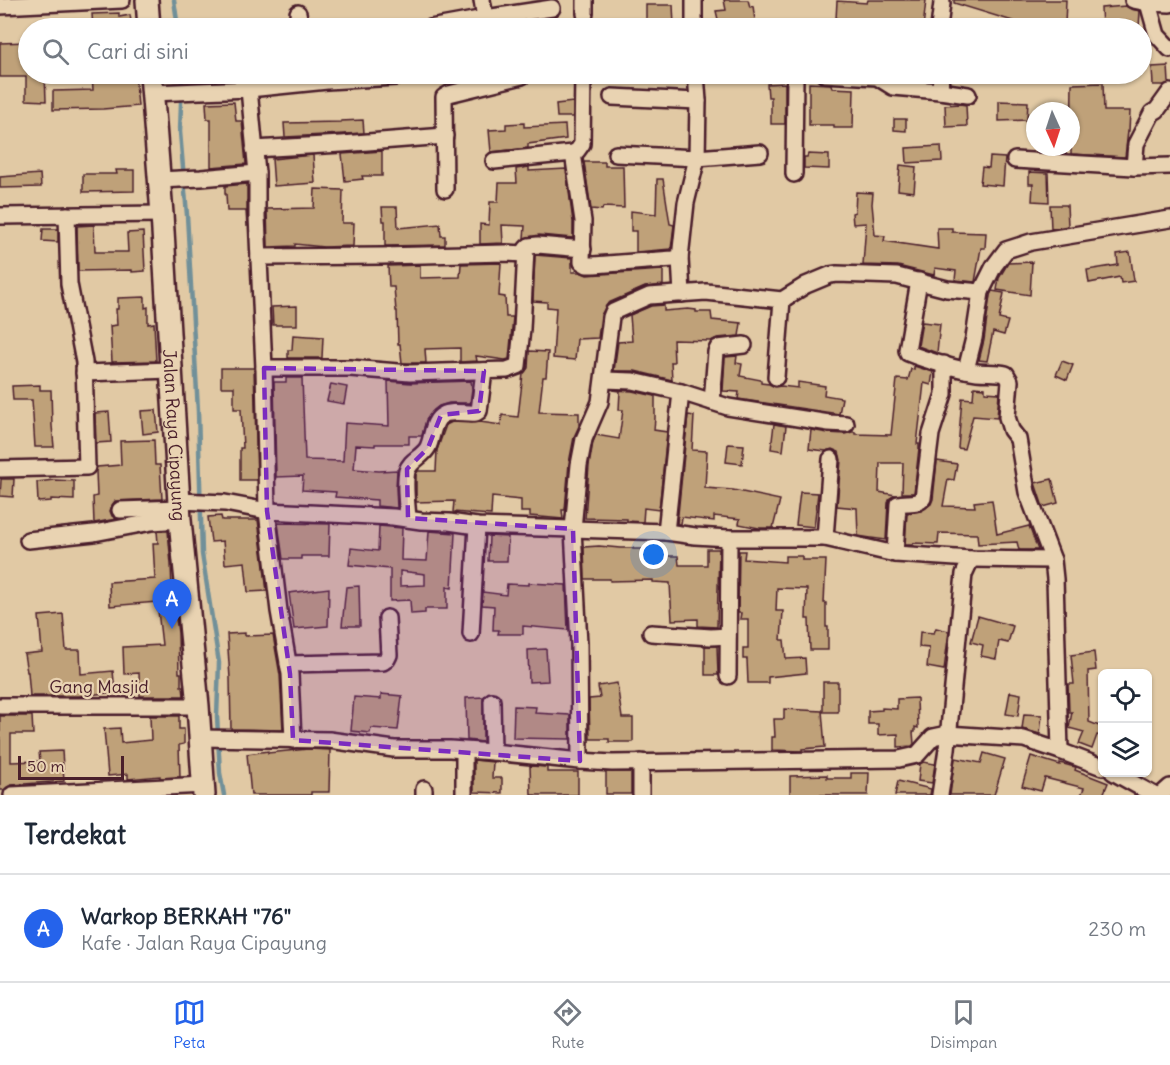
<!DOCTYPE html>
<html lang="id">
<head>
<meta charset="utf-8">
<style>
	body { margin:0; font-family:Delius,sans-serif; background:#f6f6f7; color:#1f2937 }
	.controls { position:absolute; right:18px; bottom:18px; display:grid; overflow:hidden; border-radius:9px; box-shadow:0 2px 4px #0004 }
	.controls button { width:54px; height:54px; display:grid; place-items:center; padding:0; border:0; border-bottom:2px solid #e0e1e3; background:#fff; color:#1f2937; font:30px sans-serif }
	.compass { position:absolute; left:1026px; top:102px; width:54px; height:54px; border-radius:50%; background:#fff; box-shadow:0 2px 4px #0004; rotate:177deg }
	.scale { position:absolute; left:18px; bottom:15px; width:106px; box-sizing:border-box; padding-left:6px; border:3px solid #4a1f2b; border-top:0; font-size:16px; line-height:21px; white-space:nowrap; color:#4a1f2b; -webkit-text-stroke:4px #e9d3b2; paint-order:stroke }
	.you { position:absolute; left:654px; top:555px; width:21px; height:21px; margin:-15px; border:4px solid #fff; border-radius:50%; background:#1a73e8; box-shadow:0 0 0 9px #1a73e833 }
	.badge { display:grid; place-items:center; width:39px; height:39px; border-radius:50%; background:#2563eb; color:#fff; font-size:20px; font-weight:700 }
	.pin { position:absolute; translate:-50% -50px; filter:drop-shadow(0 2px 3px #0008) }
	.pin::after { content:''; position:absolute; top:32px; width:21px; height:18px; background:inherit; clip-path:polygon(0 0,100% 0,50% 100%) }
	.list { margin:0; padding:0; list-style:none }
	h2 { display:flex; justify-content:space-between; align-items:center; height:78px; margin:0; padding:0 24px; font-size:26px }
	h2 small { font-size:20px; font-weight:400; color:#747a83 }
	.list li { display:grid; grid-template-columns:39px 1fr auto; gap:18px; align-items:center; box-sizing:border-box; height:108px; padding:0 24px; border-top:2px solid #e0e1e3 }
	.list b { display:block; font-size:22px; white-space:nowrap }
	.list p { margin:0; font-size:20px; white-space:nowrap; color:#747a83 }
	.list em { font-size:20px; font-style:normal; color:#747a83 }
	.icon { flex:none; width:33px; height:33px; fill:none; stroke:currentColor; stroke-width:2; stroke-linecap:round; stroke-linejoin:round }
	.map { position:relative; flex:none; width:1170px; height:795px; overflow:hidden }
	.search { position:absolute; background:#fff; box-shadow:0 2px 4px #0004; left:18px; right:18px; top:18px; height:66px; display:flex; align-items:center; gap:15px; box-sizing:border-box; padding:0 21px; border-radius:33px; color:#747a83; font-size:22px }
	.sheet { height:186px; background:#fff }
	nav { display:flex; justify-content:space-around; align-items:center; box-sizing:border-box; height:84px; border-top:2px solid #e0e1e3; background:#fff; font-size:16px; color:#747a83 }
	nav a { display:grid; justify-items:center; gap:3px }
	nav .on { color:#2563eb }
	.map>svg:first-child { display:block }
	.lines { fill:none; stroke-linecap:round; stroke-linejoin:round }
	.stream { stroke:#719099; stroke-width:4.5 }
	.building { fill:#bfa179; stroke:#4a1f2b; stroke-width:1.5; fill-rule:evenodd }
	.minor-casing { stroke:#4a1f2b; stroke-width:20 }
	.secondary-casing { stroke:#4a1f2b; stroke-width:26 }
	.minor { stroke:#e9d3b2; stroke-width:15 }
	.secondary { stroke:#e9d3b2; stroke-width:21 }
	.marked { fill:#7b2cbf; fill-opacity:0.2; stroke:#7b2cbf; stroke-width:4.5; stroke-dasharray:12 8; stroke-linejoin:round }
	.labels { text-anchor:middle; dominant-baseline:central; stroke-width:4.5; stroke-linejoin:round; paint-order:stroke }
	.street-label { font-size:18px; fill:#4a1f2b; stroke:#e9d3b2 }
</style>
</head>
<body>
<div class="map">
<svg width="1170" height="795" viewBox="0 0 1170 795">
	<rect width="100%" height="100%" fill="#e1c9a4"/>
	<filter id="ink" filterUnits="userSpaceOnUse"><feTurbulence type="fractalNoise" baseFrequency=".0167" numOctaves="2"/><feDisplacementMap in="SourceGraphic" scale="12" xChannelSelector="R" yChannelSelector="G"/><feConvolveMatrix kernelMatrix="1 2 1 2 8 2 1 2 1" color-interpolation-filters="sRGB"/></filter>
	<g filter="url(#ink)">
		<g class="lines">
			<g class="stream">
				<path d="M174,0L178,28"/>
				<path d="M182,74L180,132L187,215L198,411L202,554L219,663L217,716L220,773L224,795"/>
			</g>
		</g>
		<g class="building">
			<path d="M724,0H748L750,7L753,6L756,28H720L716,11L726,10Z"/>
			<path d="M868,0H926L923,28L889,26V28H863V21L836,19L837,1L867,3Z"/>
			<path d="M954,0H1066L1065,25L1051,24L1050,28H1014L1016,22L954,3Z"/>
			<path d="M646,5H673L674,26H646Z"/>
			<path d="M1126,6L1131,9L1140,11L1139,28H1102L1101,8Z"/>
			<path d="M119,13V17L130,15L132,28H93L92,14Z"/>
			<path d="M28,42V74H45L46,101L26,100V77H0V43Z"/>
			<path d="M1168,66L1169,83L1164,85H1153L1152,67Z"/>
			<path d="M92,74H135L138,106L103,109L53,110V91L93,90Z"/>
			<path d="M785,83V124H771V97H768L767,84Z"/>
			<path d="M809,83L831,84L832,88L854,89L853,128H834V125H809Z"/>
			<path d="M1103,83L1104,111H1130L1129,131H1128L1125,157L1071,154L1072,84Z"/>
			<path d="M999,101L1028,102L1027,120L999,121Z"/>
			<path d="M234,102L236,121H242L246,164L211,167V119H207L206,103Z"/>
			<path d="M573,102V117H557L556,104Z"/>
			<path d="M960,104L966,105L967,126L946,127L945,105Z"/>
			<path d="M894,119H906V131L894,130Z"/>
			<path d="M363,120L364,133L285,137L284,123L341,122V121Z"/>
			<path d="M524,123V127L565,125L566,139L528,144V148L491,152L489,130L506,129V124Z"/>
			<path d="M941,146L942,161L907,163L906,148Z"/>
			<path d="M382,151V176H362L363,179L345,181L342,154Z"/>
			<path d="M808,154L829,155V169L804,168V157H807Z"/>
			<path d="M313,155L315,183L274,186L272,159Z"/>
			<path d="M990,157L1005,158L1003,186L980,184L982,167L989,168Z"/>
			<path d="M584,162H605V166H623L624,208L603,207L602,210L591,209Z"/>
			<path d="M900,165L916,167L914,192L898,190Z"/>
			<path d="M529,167V171L566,169L573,222V238L539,235L524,238L525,226L502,225L503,243L480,244V224L489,225L490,202H498L499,183H517L516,169Z"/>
			<path d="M116,170H134V191L83,192V174H117Z"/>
			<path d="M1029,172L1048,173L1049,202L1032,201L1033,184H1029Z"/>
			<path d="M40,174L41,187L0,188V177Z"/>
			<path d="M657,179H663L670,224L674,225L671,249L636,252V231H631V211L656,214Z"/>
			<path d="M247,184V227L246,211H227L226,194H225V186Z"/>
			<path d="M315,189L343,190L342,223H354L353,246L324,247L295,244V246L268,247L267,209L314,208Z"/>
			<path d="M856,192L873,193L872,204L875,235L885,236L884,241L938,249L937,228H952V232L986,233L985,248H981L975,282L955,280L956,271L935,268L934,275L898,266L863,265L866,223L853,224L852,213L855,212Z"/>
			<path d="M1050,205H1067L1068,226L1051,229Z"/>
			<path d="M382,207H397L398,228L440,224L441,236H445V245L385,246V221H383Z"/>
			<path d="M94,225L95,252H128L127,233L143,232L145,271L132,272V270L78,271L77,226Z"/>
			<path d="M43,229H58V242L42,241Z"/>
			<path d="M1130,252L1134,281L1121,283L1120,277L1089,283L1087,270L1118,265L1117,254Z"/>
			<path d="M535,255L572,258V272H580L587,275L663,270V285L645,287L608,303L601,315L598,338L577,339L575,360L553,358L556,308L547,307V302L533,301Z"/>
			<path d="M1032,262L1030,295L997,290L999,278L1008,263Z"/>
			<path d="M501,263L499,296L505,297L506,317H513L509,359L505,360L476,356L477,361L460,362V348L425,349L426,363H402L400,344H398L397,311H396L394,287H389L388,266L420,265V278L460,277L461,264Z"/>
			<path d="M992,291L1004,293L999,319L1008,321L1004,335L993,332L987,361L979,360L984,340L990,295Z"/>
			<path d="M145,297V308L148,307V324L154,323L156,361L112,362L110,326L117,325L116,309H118V298Z"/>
			<path d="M664,305V311L688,309L696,310V312H711L712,320L741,323L739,336L717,338L711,341L673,340L674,362H671L672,380L635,371H614L618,342L632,341L630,315L651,306Z"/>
			<path d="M297,306V325H273L272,307Z"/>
			<path d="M922,322L940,324L937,353L918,346Z"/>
			<path d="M293,335L323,337L322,358H288V350H292Z"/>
			<path d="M529,351L548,352L546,377H543L539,412L579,413V426L574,437L569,463L565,510H562L563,519L530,516V512H521V500L492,497L491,515L453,512L454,501L416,502V474L418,471H436L437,450L446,425L452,422L472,423L480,422L501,425L502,415L518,417L523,374L528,368Z"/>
			<path d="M737,356L736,363L742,364L740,376L761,380V383L769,384L775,387L781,386L798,388V382L825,386L824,395L842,398L839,414L738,399L739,392L723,391L725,357Z"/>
			<path d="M1062,361L1073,365L1067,380L1056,375Z"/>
			<path d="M914,366L933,372L931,385L924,383L917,444H919V448L914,493H902L903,463H880L879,492L896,495L890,498L888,503L886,540L871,538L858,536L857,508L837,506L841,460L839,452L832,449L826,451L809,449L811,430L828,433L845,434L852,432H855V434L891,435L897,379L908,380L911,369L914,370Z"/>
			<path d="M221,368H254L257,480H240V448H243L241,409H234V387H221Z"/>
			<path d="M286,378H302L305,460L343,461L345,423L389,426L388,381L410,383L471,381L472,389L470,403H449L439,406L434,410L426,420L422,436H409V444H375V446L356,445L354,469L379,471L397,470L396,488L397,508L377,506V500L335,497L336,492L302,490L303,476L276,477L274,382H286Z"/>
			<path d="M331,384L347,387L344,404L327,401Z"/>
			<path d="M40,385V390H51L52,426L54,447H35L32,400H13L12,386Z"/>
			<path d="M974,387L985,388V392L999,393L997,418L973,416L964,449L958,448L962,398L973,399Z"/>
			<path d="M613,390L632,391L655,396V418L654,430L667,432L659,510L644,508L643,522L627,521V519L585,518L589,466L593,442L596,435L619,439L623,410H619L620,391Z"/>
			<path d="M156,410L158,432L143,434L141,411Z"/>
			<path d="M109,412L111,442L96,443L95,413Z"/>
			<path d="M688,415L694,416L692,450L707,451L705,488L733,490L780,500L773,528H759L739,524L740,519L714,516V521L682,517L681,524H677Z"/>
			<path d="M774,424L786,426L783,451L771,449Z"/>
			<path d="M154,440L155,465H160L162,499L115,501L112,505L110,511L112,516L116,519L94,523L93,497L97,496L96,471L97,467L121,465L120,441Z"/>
			<path d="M728,444L744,445L742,464L726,462Z"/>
			<path d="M937,461L957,464L954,480L948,479L943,506L975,507L974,502L992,500L997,534L1029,526L1038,550H1019L1017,542L978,544L977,534L939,533L938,544L913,543V545H905L907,513L921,511L931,504L933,499Z"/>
			<path d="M1,479H14L13,497L0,496Z"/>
			<path d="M1052,479L1058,503L1043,507L1035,483Z"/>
			<path d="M54,480L74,481V500L51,499V501L38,502L37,482Z"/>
			<path d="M800,492L818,493L814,527L796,525Z"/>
			<path d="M221,516L222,520H258L267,591L248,592L245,562L225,564L223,541L211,542L208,517Z"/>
			<path d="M278,523L330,524L329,556H301V559H283Z"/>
			<path d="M379,526L402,528L401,560L427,561L429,531L455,533L452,588L447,587V609H425V613L411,614L410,600L390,601V569L349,565L351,548L378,551ZM400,571L425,574V585L400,586Z"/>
			<path d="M157,531H168L171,564L172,589L178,633L179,673H181V686H183L184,696H140L139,673L124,674L123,647L162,645L157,602L110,606L109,582L155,579L153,543H158Z"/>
			<path d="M489,536L508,537L507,561H488Z"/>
			<path d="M599,546L620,548H633V549H658L659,556H678L679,565H707V549H719L717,627L698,626V619L672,620L670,583L653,582V580L610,581V579H585L584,547Z"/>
			<path d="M739,551H745L744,559L785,562V556H802V560H826L824,603H826V627H828V650H810L809,619H806L807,589L777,588L776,611H783L781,640H784L786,659L805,658L806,673L768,677V683H748L747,659H743V648H748V619H740L741,613H738Z"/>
			<path d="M529,583L566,585L568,630L523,626V634H498L499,630H493L494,606L482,605L483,592L506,595L507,584L529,585Z"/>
			<path d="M359,586L360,626H342L346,587Z"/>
			<path d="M329,588L328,626L294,629L289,593Z"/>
			<path d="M63,614L66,650H80L81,674L113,671L115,692L79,696H30L28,672H27L24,654L42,652L39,616Z"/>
			<path d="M978,616L1013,626L1008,643L999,641L996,659L981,656L983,645L971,642Z"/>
			<path d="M936,628L949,631L944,670L927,667L929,648L919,647L920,632L934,633Z"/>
			<path d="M245,633V636L273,635L280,675L283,730L231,729L230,678L227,634Z"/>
			<path d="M705,646H717L718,675H705Z"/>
			<path d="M546,649L548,681L529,682L528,650Z"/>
			<path d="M1094,652L1096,670L1088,671L1089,722L1102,727V736L1097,735L1092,749L1079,744L1084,732L1069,728L1072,712H1069L1068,684H1074L1071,655Z"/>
			<rect x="823" y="682" width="15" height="30"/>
			<path d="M617,683L622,718H633V742H609V739H590L589,699L600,698L598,686Z"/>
			<path d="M1010,692L1021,694L1018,716L1006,714Z"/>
			<path d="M381,694L402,696L398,730L371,728L370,733L351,731L354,697L381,699Z"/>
			<path d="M483,697V742L467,740L466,698Z"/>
			<path d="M917,698L918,728L915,727V732H913L914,744L912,746L898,747V734L878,735V724H868V711L882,710V708L897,709V699Z"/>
			<path d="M514,706L536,707L535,713L570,715V739L513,738Z"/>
			<path d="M784,709L822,711L825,747L802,749V751L772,750V737H775L774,719H784Z"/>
			<path d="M1024,714L1042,715L1040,734L1022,729Z"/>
			<path d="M0,716H32L33,734H11V762L40,761L39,752L62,751L64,781L11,785L7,787L4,790H0Z"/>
			<path d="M150,716H179V729H184V744L179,745L180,777L160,778V776L128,779V774L108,776L104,729L120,728L121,743L151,740Z"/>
			<path d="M308,749L330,750L329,792H311V795H251L247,754L268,751V753Z"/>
			<path d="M984,753L1005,759L994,795H950L955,758L981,763Z"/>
			<path d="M1031,756L1060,765V763L1071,766L1076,767L1075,770L1108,783L1103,795H1081L1084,788L1045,778L1041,791L1022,786Z"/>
			<path d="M474,760L493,762L492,778H502V793L474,792Z"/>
			<path d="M923,762L935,764L932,783L918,781L920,764Z"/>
			<path d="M530,766L547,767V772H578V795H531Z"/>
			<rect x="606" y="772" width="25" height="22"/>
			<path d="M851,773H869L868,795H790V776L827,775V778H851Z"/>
			<path d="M898,781L931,789L930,795H895Z"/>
		</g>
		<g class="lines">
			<g class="minor-casing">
				<g id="minor">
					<path d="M482,0L485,18"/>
					<path d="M585,0V14"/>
					<path d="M1133,0L1148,3L1170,4"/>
					<path d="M1148,3L1157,35L1170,49"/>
					<path d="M0,6L122,0"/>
					<path d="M298,13L301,28"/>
					<path d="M430,28L485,18L552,8"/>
					<path d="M694,28V0"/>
					<path d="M939,28L942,3"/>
					<path d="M243,74L249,89L327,81L395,77L399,74"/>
					<path d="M824,74L877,77L893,87L940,91L968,95"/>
					<path d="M940,91L941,74"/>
					<path d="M152,93L249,89L257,173V216L264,368L267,511L279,611L290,674L293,740"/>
					<path d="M612,97L698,101"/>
					<path d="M254,149L342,144L445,136"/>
					<path d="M573,153L583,221L582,262L587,265H594L673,259L680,258L686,203L697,158L698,101L696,74"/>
					<path d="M616,154L697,158L760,153"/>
					<path d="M1015,160L1134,167L1170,166"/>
					<path d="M494,161L573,153L577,151L582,144L583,74"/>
					<path d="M1134,167L1136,144L1152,113L1157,110L1170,92"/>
					<path d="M794,174L795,74"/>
					<path d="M159,180L201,178L257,173"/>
					<path d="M445,189L444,97L449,94L522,76"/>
					<path d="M0,216L162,214"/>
					<path d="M259,257L382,256L506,253L525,254"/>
					<path d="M680,258L682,294"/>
					<path d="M919,281L907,350L908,353C925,360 959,370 977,372C987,373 996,372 1006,374L1010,381L1007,417L1011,430L1018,439L1027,492L1053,560L1055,579L1060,751"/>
					<path d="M264,368H350L410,373L507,370L518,366L522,329L526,249L529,246L538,245L583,249"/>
					<path d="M966,370L974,338L981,292L994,266L1006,250L1031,242L1170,219"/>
					<path d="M84,373L171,370"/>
					<path d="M776,377L782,300"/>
					<path d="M604,380L633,381L681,392L728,407L829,423L846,424"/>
					<path d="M712,402L716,352L718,348L744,345"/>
					<path d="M0,469L87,467L84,362L69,284L67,215"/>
					<path d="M179,501L225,503L267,511L393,517L421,521L449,522L477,526L666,532L695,536L729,538H825L895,554L971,559L1053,560"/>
					<path d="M120,510L180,508"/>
					<path d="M408,518C407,504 404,484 407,471C410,460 423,457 428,447C433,437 432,420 443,415C452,410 466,414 476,413L479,411L484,371"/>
					<path d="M666,532L681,392"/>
					<path d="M825,538L831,459"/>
					<path d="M28,540L94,533L152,522L180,520"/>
					<path d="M895,554L898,504C906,501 918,506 923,498L931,434L944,394V364"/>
					<path d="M651,633L711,637L728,636"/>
					<path d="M471,634L477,526"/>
					<path d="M288,664L383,662L387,659L389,655L387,618"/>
					<path d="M728,676L729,538"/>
					<path d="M492,701L493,752"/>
					<path d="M0,706H198"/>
					<path d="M200,738L329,740L394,749H450L493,752L580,761L612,763L899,759L917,755L933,737L947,734L1024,739L1060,751L1102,767"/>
					<path d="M580,761L579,644L573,529L579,465L584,439L600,402L611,317L613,312L649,296L706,292L782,300L806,285L830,275L837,274L897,276L947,289L981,292"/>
					<path d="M641,762V795"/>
					<path d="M1113,772L1154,795"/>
					<path d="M424,789V795"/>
					<path d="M12,795L204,785"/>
					<path d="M464,795V751"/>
					<path d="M940,795L947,749L964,574L971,559"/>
					<path d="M1161,795L1170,787"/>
				</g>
			</g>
			<g class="secondary-casing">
				<g id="secondary">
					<path d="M147,0L149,28"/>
					<path id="s1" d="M151,74L162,214L180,520L198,706L204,795"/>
				</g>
			</g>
			<use href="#minor" class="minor"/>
			<use href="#secondary" class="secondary"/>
		</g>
	</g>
	<path class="marked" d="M264,368L484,371L479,411L441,415L428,448L407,469L408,518L573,529L580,761L293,740L290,674L267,511Z"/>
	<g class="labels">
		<g class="street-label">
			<text stroke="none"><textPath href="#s1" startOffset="362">Jalan Raya Cipayung</textPath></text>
			<text x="99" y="686">Gang Masjid</text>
		</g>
	</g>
</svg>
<div class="controls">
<button><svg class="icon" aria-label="locate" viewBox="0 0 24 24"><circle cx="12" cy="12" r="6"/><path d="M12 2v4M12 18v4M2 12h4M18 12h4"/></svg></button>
<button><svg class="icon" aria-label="layers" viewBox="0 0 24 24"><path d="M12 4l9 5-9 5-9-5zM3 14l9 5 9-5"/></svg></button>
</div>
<svg class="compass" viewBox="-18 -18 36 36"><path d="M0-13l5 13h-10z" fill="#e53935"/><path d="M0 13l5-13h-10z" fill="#747a83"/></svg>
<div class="scale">50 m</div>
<div class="you"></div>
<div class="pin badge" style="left:172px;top:629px">A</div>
<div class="search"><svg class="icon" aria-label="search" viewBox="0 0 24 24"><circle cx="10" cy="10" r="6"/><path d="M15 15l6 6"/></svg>Cari di sini</div>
</div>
<section class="sheet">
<h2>Terdekat<small></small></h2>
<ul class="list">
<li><span class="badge">A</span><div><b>Warkop BERKAH &quot;76&quot;</b><p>Kafe · Jalan Raya Cipayung</p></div><em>230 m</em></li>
</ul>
</section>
<nav>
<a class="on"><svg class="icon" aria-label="map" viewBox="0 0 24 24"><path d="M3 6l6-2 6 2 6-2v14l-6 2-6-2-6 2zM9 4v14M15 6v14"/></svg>Peta</a>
<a><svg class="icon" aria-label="directions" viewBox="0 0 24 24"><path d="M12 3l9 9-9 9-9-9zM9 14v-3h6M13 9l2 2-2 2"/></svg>Rute</a>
<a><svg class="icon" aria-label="saved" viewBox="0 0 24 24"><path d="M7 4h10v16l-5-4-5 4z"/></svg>Disimpan</a>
</nav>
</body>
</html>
